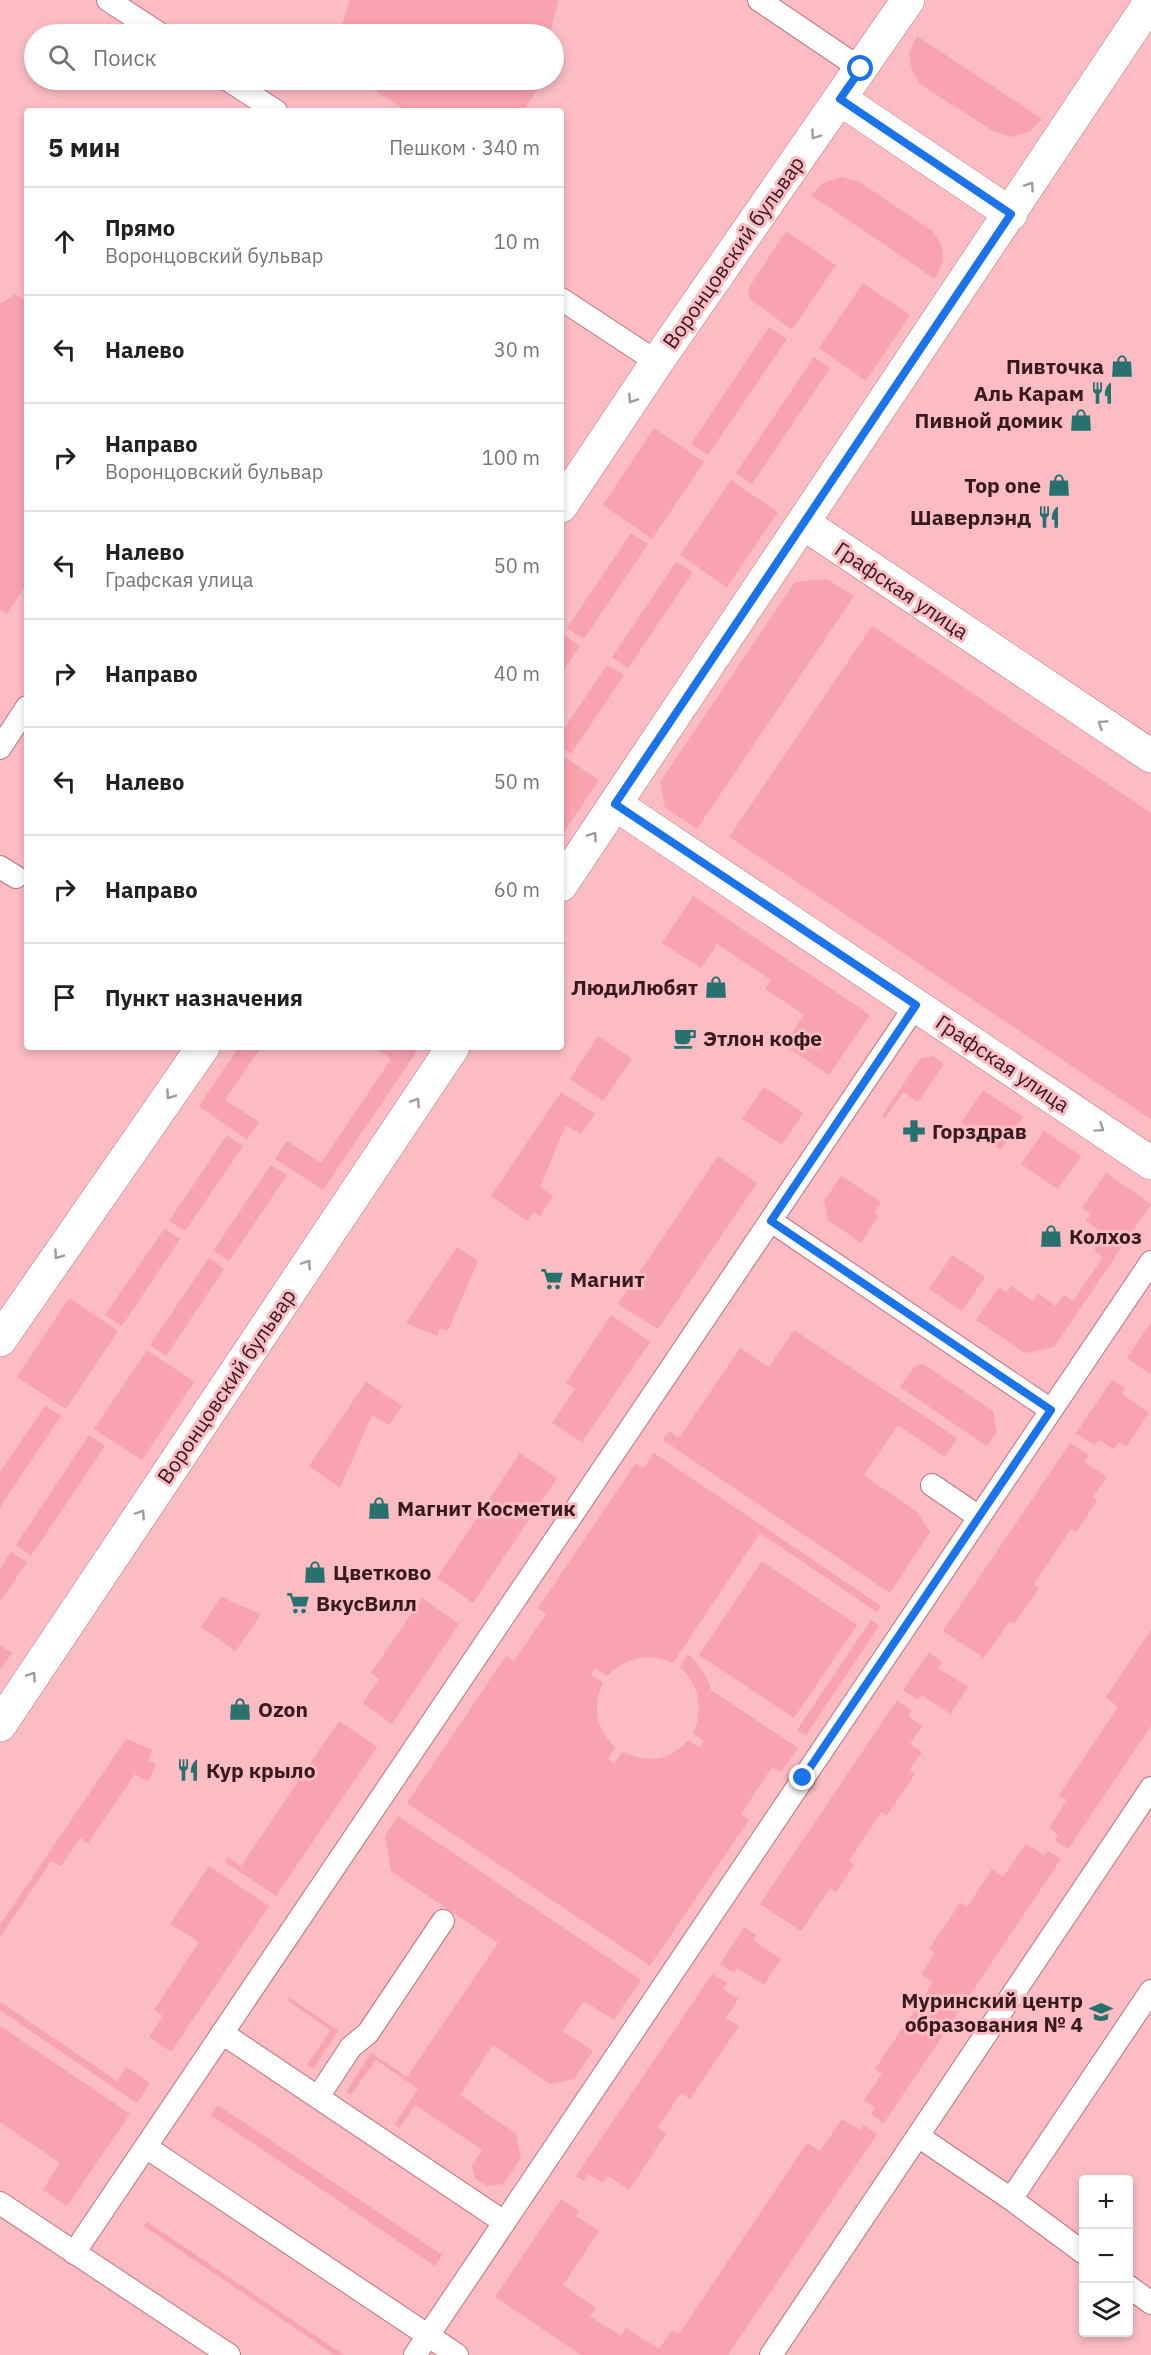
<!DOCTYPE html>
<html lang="ru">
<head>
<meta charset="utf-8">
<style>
	body { margin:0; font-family:"IBM Plex Sans",sans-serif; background:#f2f2f2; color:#202124 }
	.controls { position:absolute; right:18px; bottom:18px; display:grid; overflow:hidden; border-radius:6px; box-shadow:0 3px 9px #0003 }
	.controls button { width:54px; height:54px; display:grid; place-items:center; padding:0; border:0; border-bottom:2px solid #e0e0e0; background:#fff; color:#202124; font:30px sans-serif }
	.stop { position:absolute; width:18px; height:18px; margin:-14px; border:4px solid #1a73e8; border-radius:50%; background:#fff }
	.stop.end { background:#1a73e8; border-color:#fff; box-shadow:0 2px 6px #0008 }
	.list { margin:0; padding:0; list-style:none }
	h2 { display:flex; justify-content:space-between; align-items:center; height:78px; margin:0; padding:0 24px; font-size:26px }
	h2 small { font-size:20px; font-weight:400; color:#757577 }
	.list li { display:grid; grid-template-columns:39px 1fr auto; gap:18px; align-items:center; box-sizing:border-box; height:108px; padding:0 24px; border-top:2px solid #e0e0e0 }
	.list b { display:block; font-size:22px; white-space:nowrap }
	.list p { margin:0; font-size:20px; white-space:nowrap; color:#757577 }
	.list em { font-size:20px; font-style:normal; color:#757577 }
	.icon { flex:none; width:33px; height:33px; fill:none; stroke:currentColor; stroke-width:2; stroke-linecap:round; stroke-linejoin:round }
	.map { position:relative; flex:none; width:1151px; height:2355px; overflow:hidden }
	.search { position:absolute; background:#fff; box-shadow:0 3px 9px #0003; left:24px; top:24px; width:540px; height:66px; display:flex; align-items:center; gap:15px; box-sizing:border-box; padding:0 21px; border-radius:33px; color:#757577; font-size:22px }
	.panel { position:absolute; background:#fff; box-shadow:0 3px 9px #0003; left:24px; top:108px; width:540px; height:942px; border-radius:6px }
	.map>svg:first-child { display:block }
	.green { fill:#f8a3ae }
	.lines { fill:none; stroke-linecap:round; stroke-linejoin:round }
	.lane-casing { stroke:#bc737d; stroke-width:24 }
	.street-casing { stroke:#bc737d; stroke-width:34 }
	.lane { stroke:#fff; stroke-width:22 }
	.street { stroke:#fff; stroke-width:33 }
	.oneway { stroke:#a5989a }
	.route { stroke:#1a73e8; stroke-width:8 }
	.labels { text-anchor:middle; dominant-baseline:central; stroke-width:6; stroke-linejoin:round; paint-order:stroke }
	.street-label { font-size:21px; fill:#371a1e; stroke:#fbbcc3 }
	.poi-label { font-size:21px; font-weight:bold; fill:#371a1e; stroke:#fbbcc3; text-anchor:start }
</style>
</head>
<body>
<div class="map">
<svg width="1151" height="2355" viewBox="0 0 1151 2355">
	<rect width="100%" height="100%" fill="#fbbcc3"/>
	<g class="green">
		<path d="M350,0H558L550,34H339Z"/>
		<path d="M917,36L1042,119L1030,131L1011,137L993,131L920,84L912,70L909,53Z"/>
		<path d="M359,80H540L538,89L523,111H406Z"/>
		<path d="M842,177L860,182L932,231L941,244L943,261L935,279L811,195L823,183Z"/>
		<path d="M786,231L836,265L792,330L750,299L748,289Z"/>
		<path d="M863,283L910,315L866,381L819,348Z"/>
		<path d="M15,294L27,302V463L24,468L27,470V583L7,614L0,609V304Z"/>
		<path d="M769,327L787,339L708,455L691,444Z"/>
		<path d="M814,357L830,368L752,484L736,473Z"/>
		<path d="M654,428L704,462L652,539L603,505Z"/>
		<path d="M731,480L778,512L727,587L680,555Z"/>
		<path d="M631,533L648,544L584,639L567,628Z"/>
		<path d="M676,562L693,572L628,668L612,657Z"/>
		<path d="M827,579L854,596L697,829L665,808L660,782L795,582Z"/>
		<path d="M872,626L1151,813V1119L729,837Z"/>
		<path d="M563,634L580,646L561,674V637Z"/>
		<path d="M607,665L624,675L571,754L561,747V733Z"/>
		<path d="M561,755L599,780L561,837Z"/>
		<path d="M693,896L870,1015L829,1075L784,1045L804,1015L765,989L771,980L717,944L701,968L662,943Z"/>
		<path d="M598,1036L632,1059L603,1101L570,1079Z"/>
		<path d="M239,1047H261L225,1100L259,1122L247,1140L199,1106Z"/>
		<path d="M374,1047H411L417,1051L323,1190L275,1159L287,1141L321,1163L391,1059Z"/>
		<path d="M933,1056L944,1064L918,1102L903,1092L885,1118L882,1116L920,1059Z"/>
		<path d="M764,1087L803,1113L782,1145L742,1119Z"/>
		<path d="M983,1090L1023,1117L1001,1150L961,1123Z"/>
		<path d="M561,1092L595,1114L581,1134L566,1125L540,1187L553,1196L540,1216L534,1212L527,1221L491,1196Z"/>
		<path d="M1044,1131L1081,1156L1058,1189L1021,1164Z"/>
		<path d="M227,1135L243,1146L185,1231L169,1221Z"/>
		<path d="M718,1156L757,1183L658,1329L618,1304Z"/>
		<path d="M271,1165L287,1175L229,1261L213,1251Z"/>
		<path d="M1106,1173L1151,1204L1054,1347L1025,1353L976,1320L999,1287L1006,1292L1011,1286L1033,1301L1038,1294L1056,1306L1064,1295L1073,1301L1103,1257L1094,1251L1105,1234L1086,1221L1091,1214L1082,1208Z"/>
		<path d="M841,1176L881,1202L874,1213L878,1216L861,1243L828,1220L824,1201Z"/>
		<path d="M164,1229L180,1239L122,1326L105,1315Z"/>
		<path d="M457,1247L478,1261L448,1331L440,1328L437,1336L406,1323Z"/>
		<path d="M952,1255L985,1277L962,1311L929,1289Z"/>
		<path d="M209,1258L224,1269L166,1356L150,1345Z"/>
		<path d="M69,1298L118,1331L66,1409L17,1377Z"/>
		<path d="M611,1315L650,1342L582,1442L552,1423L575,1389L566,1383Z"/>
		<path d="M1151,1322V1371L1150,1374L1127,1358Z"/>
		<path d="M794,1330L957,1438L945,1457L898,1425L864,1475L918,1513L930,1532L890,1593L663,1440L669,1431L679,1438L740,1348L769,1367Z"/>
		<path d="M147,1350L194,1382L142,1460L94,1429Z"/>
		<path d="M923,1364L993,1411L997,1432L987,1446L900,1387L915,1366Z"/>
		<path d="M1112,1380L1125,1388L1122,1394L1149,1413L1126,1447L1118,1442L1114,1449L1099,1440L1094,1445L1076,1433Z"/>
		<path d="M366,1382L402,1406L389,1425L372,1415L340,1488L309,1466Z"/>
		<path d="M45,1406L61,1416L0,1507V1472Z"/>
		<path d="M89,1435L105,1446L31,1556L16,1545Z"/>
		<path d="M1070,1443L1088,1455L1084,1462L1107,1477L1093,1497L1097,1501L1076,1532L1071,1529L1034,1584L1039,1588L1014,1624L1009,1622L984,1658L943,1631Z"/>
		<path d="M520,1453L557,1478L473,1603L437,1578Z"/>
		<path d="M654,1453L881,1606L877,1612L760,1533L673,1663C649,1652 626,1657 607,1676L595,1668L591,1675L603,1682C592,1707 596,1729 615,1747L608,1759L614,1764L622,1752C648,1762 669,1763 688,1740L700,1748L704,1741L693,1733C704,1710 699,1684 680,1667L688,1654C699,1665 707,1675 711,1690L798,1748L781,1772L772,1767L741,1814L749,1820L650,1966L407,1803L506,1656L514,1661L546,1614L538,1608L636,1463L644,1468Z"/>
		<path d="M11,1552L27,1562L0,1602V1569Z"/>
		<path d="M762,1561L857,1625L794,1718L699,1655Z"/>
		<path d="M221,1597L261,1614L236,1651L201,1627Z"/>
		<path d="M422,1598L459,1624L392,1724L363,1703L379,1679L371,1673Z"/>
		<path d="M871,1620L879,1626L806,1735L797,1730Z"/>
		<path d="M1151,1630V1726L1068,1849L1055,1840L1058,1835L1049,1828L1067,1800L1059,1795L1118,1707L1106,1697Z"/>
		<path d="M0,1645L12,1653L0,1670Z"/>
		<path d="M929,1652L942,1662L938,1668L968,1687L950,1714L922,1695L918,1700L903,1690Z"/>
		<path d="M897,1700L911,1710L908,1716L922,1726L910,1744L922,1752L909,1770L915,1774L887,1815L881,1812L849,1861L854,1865L836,1892L830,1888L801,1931L760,1904Z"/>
		<path d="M339,1721L377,1747L276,1896L225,1862L228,1857L241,1866Z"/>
		<path d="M126,1739L153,1750L148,1761L156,1764L148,1782L135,1774L88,1843L80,1838L61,1866L51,1861L0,1937V1925Z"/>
		<path d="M398,1816L641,1980L614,2020L584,2001L563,2031L593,2051L574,2079L550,2084L493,2045L460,2095L516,2134L521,2158L503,2184L487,2186L475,2178L472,2166L482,2150L415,2105L399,2128L395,2124L418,2089L376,2060L351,2095L346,2092L371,2053L407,2077L498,1943L391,1871L385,1836Z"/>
		<path d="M1026,1844L1044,1855L1048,1851L1061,1859L884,2123L871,2114L875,2108L864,2100L882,2074L875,2069L933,1982L921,1974L935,1953L929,1949L960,1903L967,1907L992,1869L1003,1877Z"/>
		<path d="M209,1866L269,1906L171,2052L149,2037L163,2016L154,2010L199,1942L170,1924Z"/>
		<path d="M744,1927L756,1935L753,1940L781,1959L764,1985L737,1968L734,1973L720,1964Z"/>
		<path d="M712,1974L727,1983L723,1989L738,1999L726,2018L739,2026L690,2099L681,2093L658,2127L666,2134L629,2190L608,2176L603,2183L588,2174L584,2181L576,2176Z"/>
		<path d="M290,1998L338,2031L313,2069L307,2065L331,2030L288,2001Z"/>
		<path d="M0,2002L117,2081L126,2067L150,2083L137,2103L0,2010Z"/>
		<path d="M0,2026L130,2114L67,2206L43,2190L60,2163L0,2122Z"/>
		<path d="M218,2105L442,2255L435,2266L211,2115Z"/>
		<path d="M842,2119L860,2130L864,2125L877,2134L728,2355H581L495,2297L561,2199L579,2211L576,2216L599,2231L563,2285L596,2308L590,2316L621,2336L626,2328L659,2349L672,2330L679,2334L807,2143L820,2151Z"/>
		<path d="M147,2222L344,2355H335L144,2226Z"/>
	</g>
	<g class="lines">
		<g class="lane-casing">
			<g id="lane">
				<path d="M108,0L160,34"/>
				<path d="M759,0L861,69"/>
				<path d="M228,80L276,111"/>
				<path d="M561,299L657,362"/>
				<path d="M0,748L27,707"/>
				<path d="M0,867L16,877"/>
				<path d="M771,1221L1051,1410"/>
				<path d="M932,1485L979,1517"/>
				<path d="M222,2033L504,2222"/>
				<path d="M318,2097L351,2047L368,2033L443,1921"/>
				<path d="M918,2136L1011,2199L1151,1991"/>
				<path d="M146,2147L457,2355"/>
				<path d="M1011,2199L1084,2253"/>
				<path d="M0,2203L229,2355"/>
				<path d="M74,2253L916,1005"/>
				<path d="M1128,2286L1151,2303"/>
				<path d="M415,2355L1151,1262"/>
				<path d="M771,2355L1151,1788"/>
			</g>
		</g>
		<g class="street-casing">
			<g id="street">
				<path d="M840,99L1011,214"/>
				<path d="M561,506L657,362L908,0"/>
				<path d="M803,523L1151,756"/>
				<path d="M615,804L1151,1163"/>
				<path d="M561,885L1151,1"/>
				<path d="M0,1340L203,1047"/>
				<path d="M0,1725L453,1047"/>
			</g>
		</g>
		<use href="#lane" class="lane"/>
		<use href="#street" class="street"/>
	</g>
	<defs><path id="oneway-chevron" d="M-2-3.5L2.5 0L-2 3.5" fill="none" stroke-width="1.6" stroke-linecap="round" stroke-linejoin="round" transform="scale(1.5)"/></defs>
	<g class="oneway">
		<use href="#oneway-chevron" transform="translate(815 135) rotate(125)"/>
		<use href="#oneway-chevron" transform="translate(1030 186) rotate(-56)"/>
		<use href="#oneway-chevron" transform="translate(632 399) rotate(123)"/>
		<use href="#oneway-chevron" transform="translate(1102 724) rotate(-146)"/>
		<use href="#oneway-chevron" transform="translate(593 836) rotate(-56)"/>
		<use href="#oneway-chevron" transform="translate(170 1095) rotate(125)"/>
		<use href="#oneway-chevron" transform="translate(416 1102) rotate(-56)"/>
		<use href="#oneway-chevron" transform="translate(1100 1128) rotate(34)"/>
		<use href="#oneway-chevron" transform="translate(58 1255) rotate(125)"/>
		<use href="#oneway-chevron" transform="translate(307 1264) rotate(-56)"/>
		<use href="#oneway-chevron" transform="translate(141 1514) rotate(-56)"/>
		<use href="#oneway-chevron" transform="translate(32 1676) rotate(-56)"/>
	</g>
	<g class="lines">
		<path class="route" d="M803,1778L1051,1410L771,1221L916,1005L615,804L1011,214L840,99L861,69"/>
	</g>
	<defs>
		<g id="shop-bare" transform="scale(1.8)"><path d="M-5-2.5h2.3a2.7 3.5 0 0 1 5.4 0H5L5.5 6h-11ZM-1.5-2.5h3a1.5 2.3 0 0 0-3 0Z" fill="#27716e" stroke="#fbbcc3" stroke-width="2.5" paint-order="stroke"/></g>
		<g id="restaurant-bare" transform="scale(1.8)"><path d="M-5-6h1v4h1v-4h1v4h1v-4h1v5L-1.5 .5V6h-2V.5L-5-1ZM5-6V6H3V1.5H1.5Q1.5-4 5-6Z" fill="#27716e" stroke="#fbbcc3" stroke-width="2.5" paint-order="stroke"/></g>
		<g id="cafe-bare" transform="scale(1.8)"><path d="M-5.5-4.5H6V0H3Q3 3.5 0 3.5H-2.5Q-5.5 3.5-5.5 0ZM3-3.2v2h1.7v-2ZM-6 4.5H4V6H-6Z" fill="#27716e" stroke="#fbbcc3" stroke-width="2.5" paint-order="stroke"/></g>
		<g id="pharmacy-bare" transform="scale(1.8)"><path d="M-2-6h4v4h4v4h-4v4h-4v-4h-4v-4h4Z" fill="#27716e" stroke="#fbbcc3" stroke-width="2.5" paint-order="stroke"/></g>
		<g id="supermarket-bare" transform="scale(1.8)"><path d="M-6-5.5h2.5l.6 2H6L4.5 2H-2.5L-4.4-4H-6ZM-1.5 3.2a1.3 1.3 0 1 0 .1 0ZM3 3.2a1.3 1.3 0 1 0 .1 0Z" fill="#27716e" stroke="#fbbcc3" stroke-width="2.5" paint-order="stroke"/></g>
		<g id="school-bare" transform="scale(1.8)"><path d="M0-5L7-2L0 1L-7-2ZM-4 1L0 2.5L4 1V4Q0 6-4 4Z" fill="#27716e" stroke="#fbbcc3" stroke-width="2.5" paint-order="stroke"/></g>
	</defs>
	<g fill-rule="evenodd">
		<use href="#shop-bare" x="1122" y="366"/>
		<use href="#restaurant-bare" x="1102" y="393"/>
		<use href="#shop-bare" x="1081" y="420"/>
		<use href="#shop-bare" x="1059" y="485"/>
		<use href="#restaurant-bare" x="1049" y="517"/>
		<use href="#shop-bare" x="716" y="987"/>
		<use href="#cafe-bare" x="685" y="1038"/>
		<use href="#pharmacy-bare" x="914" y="1131"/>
		<use href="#shop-bare" x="1051" y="1236"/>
		<use href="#supermarket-bare" x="552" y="1279"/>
		<use href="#shop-bare" x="379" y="1508"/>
		<use href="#shop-bare" x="315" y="1572"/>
		<use href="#supermarket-bare" x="298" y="1603"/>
		<use href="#shop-bare" x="240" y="1709"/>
		<use href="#restaurant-bare" x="188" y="1770"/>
		<use href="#school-bare" x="1101" y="2012"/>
	</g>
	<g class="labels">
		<g class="street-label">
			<text transform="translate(733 252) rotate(-55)">Воронцовский бульвар</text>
			<text transform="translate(902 590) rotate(34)">Графская улица</text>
			<text transform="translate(1003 1063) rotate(34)">Графская улица</text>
			<text transform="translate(226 1386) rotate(-56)">Воронцовский бульвар</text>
		</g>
		<g class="poi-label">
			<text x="1104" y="366" text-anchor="end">Пивточка</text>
			<text x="1084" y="393" text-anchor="end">Аль Карам</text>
			<text x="1063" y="420" text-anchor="end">Пивной домик</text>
			<text x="1041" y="485" text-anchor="end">Top one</text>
			<text x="1031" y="517" text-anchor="end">Шаверлэнд</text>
			<text x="698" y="987" text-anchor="end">ЛюдиЛюбят</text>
			<text x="703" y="1038">Этлон кофе</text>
			<text x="932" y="1131">Горздрав</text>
			<text x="1069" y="1236">Колхоз</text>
			<text x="570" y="1279">Магнит</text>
			<text x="397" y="1508">Магнит Косметик</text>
			<text x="333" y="1572">Цветково</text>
			<text x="316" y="1603">ВкусВилл</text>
			<text x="258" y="1709">Ozon</text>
			<text x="206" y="1770">Кур крыло</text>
			<text x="1083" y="2000" text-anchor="end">Муринский центр<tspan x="1083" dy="24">образования № 4</tspan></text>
		</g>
	</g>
</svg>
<div class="controls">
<button>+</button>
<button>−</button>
<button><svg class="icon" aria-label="layers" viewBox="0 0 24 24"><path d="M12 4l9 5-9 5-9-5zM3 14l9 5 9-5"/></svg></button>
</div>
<div class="stop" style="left:861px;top:69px"></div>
<div class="stop end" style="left:803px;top:1778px"></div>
<div class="search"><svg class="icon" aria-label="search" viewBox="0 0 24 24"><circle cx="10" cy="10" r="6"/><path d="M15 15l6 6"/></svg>Поиск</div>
<section class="panel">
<h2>5 мин<small>Пешком · 340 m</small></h2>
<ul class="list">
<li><svg class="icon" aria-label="ahead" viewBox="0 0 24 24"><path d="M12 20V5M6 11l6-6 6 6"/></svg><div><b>Прямо</b><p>Воронцовский бульвар</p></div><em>10 m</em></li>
<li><svg class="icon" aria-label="left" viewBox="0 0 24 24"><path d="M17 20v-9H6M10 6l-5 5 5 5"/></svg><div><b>Налево</b></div><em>30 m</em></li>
<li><svg class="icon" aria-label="right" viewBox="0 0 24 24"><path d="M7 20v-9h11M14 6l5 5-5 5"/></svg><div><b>Направо</b><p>Воронцовский бульвар</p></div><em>100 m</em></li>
<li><svg class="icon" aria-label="left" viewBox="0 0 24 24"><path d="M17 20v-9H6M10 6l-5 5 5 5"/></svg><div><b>Налево</b><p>Графская улица</p></div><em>50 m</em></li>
<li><svg class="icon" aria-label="right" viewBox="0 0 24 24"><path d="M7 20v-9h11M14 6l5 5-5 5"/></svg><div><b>Направо</b></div><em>40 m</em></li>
<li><svg class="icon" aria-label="left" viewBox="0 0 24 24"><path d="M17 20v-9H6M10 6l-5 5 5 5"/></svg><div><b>Налево</b></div><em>50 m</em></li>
<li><svg class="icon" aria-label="right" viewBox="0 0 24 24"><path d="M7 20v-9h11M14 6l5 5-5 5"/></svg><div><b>Направо</b></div><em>60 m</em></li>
<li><svg class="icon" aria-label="arrive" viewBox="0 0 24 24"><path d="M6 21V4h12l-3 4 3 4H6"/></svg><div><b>Пункт назначения</b></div></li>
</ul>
</section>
</div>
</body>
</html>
